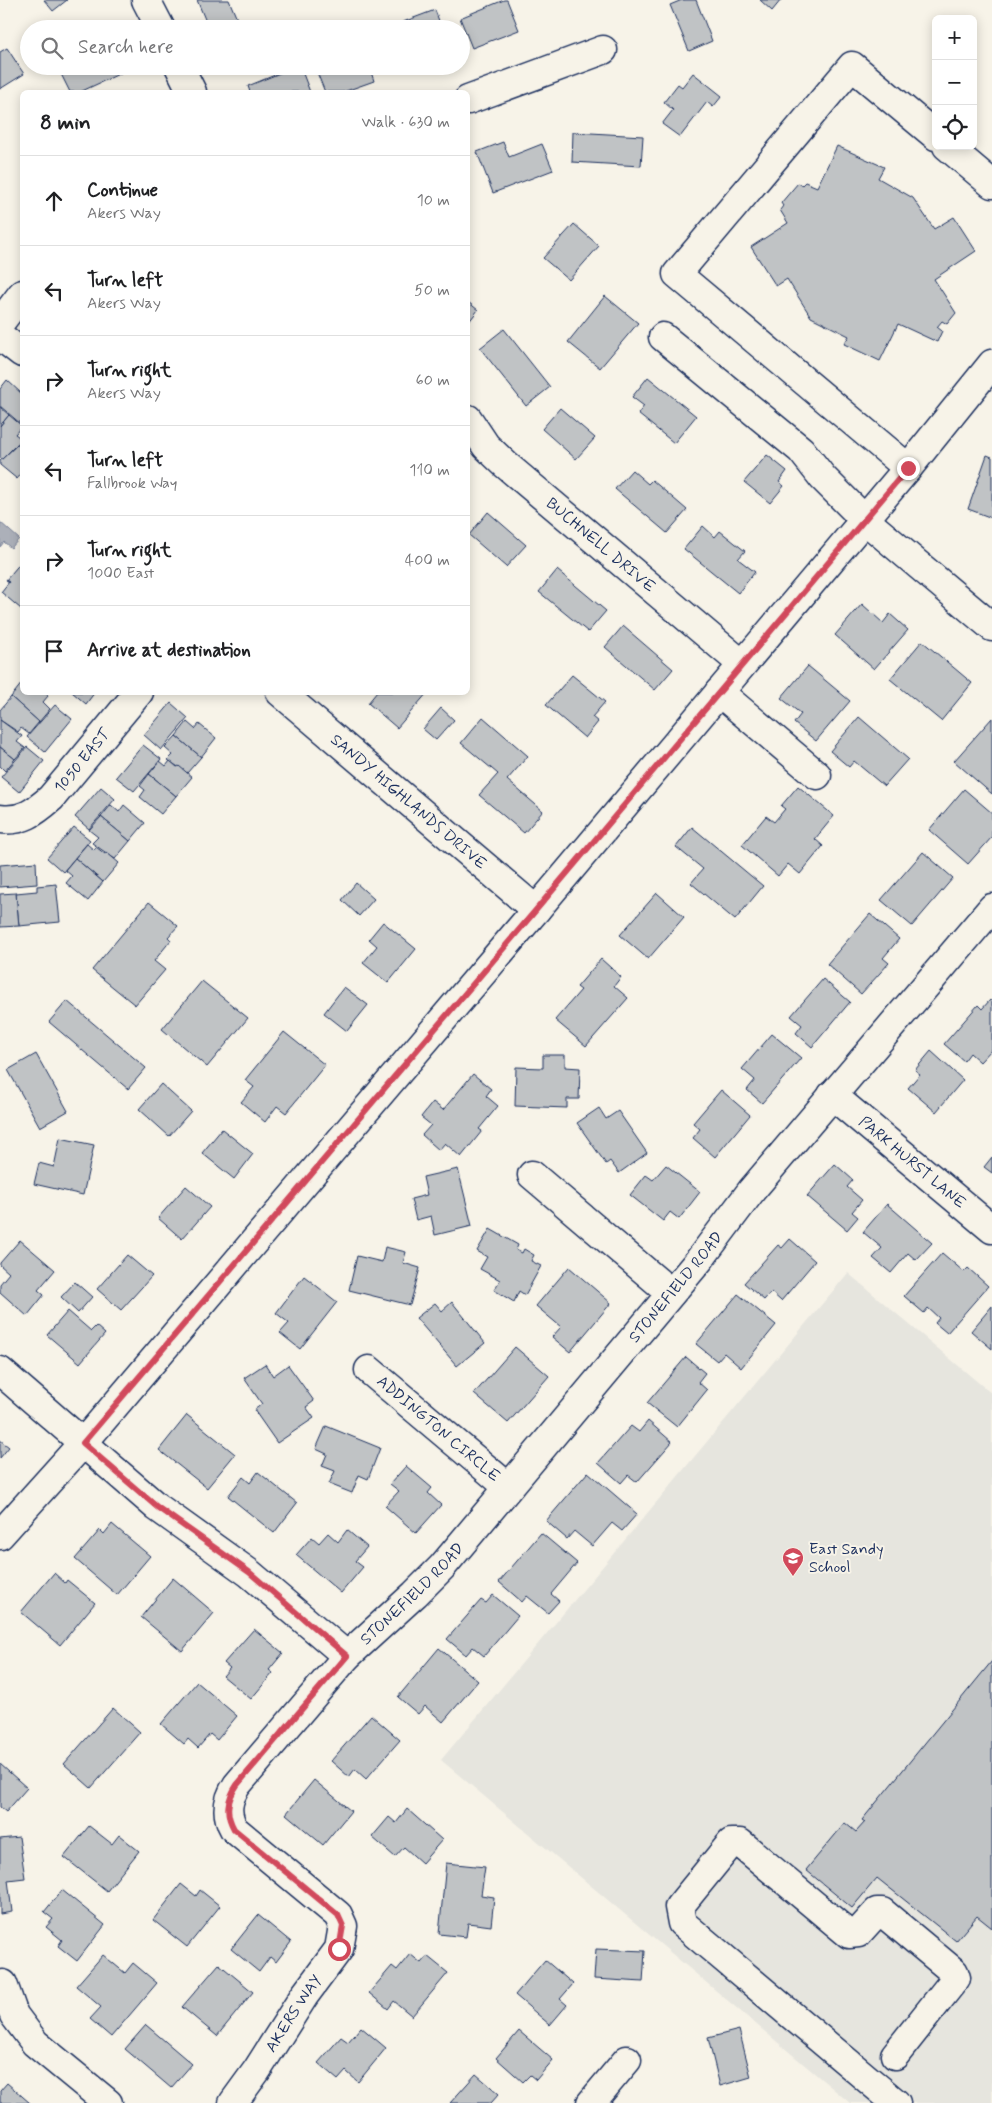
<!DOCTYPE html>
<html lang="en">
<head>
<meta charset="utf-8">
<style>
	body { margin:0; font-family:Mynerve,sans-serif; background:#f6f6f6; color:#202124 }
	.controls { position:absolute; right:15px; top:15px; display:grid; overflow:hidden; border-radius:8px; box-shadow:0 2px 12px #0003 }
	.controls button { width:45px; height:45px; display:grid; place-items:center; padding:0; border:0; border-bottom:1px solid #e0e0e0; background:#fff; color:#202124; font:25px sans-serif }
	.stop { position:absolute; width:15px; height:15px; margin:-11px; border:4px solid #d1495b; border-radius:50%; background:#fff }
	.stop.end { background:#d1495b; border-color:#fff; box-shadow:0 1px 5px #0008 }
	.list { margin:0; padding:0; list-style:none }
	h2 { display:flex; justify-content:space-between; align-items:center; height:65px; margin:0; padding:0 20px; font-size:21px }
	h2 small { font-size:16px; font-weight:400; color:#757577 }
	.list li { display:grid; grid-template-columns:32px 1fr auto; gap:15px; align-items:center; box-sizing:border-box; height:90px; padding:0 20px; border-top:1px solid #e0e0e0 }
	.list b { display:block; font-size:19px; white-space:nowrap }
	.list p { margin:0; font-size:16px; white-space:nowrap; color:#757577 }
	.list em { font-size:16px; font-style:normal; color:#757577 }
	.icon { flex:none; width:28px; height:28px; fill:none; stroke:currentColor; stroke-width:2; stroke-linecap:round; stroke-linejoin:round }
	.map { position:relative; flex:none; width:992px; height:2103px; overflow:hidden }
	.search { position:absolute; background:#fff; box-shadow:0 2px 12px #0003; left:20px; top:20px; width:450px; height:55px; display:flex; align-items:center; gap:12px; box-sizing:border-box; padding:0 18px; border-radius:28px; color:#757577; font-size:19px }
	.panel { position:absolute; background:#fff; box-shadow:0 2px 12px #0003; left:20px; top:90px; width:450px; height:605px; border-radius:8px }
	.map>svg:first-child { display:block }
	.built { fill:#e6e5de }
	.water { fill:#acb0b9; stroke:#727c95 }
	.building { fill:#c0c3c5; stroke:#1b2f5e }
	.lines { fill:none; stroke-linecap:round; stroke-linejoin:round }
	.minor-casing { stroke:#1b2f5e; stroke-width:31 }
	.minor { stroke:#f7f3e8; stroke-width:28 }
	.route { stroke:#d1495b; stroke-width:6 }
	.labels { text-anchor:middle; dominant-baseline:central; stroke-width:4; stroke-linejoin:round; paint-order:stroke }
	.street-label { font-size:16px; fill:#1b2f5e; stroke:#f7f3e8 }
	.poi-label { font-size:16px; fill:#1b2f5e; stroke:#f7f3e8; text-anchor:start }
</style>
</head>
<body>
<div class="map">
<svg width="992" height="2103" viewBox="0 0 992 2103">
	<rect width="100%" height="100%" fill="#f7f3e8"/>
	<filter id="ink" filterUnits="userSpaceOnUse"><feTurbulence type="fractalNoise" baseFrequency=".02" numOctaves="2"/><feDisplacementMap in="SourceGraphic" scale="10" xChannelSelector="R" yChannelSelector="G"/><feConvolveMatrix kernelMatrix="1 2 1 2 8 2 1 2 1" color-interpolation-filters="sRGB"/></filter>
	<g filter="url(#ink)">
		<path class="built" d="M848,1273L992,1394V2103H850L441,1760Z"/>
		<path class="water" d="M0,522L19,539L11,548L4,542L0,547Z"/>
		<g class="building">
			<path d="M44,0H67L53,11Z"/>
			<path d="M197,0H229L237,19L209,29Z"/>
			<path d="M504,0H507L519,30L472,48L460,18Z"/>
			<path d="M682,0H696L712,41L689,51L670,5Z"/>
			<path d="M760,0H781L772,11Z"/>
			<path d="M435,10L442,29H387V28Z"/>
			<path d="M7,48L24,74L0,89V52Z"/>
			<path d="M57,66H117L121,73L80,92H70Z"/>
			<path d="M297,66H300L310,92H250L248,86Z"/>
			<path d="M326,66H369L374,81L343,92H325L316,70Z"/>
			<path d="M693,73L722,96L713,107L707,102L680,137L662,124L673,110L664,102L678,84L682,87Z"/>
			<path d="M573,132L643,136L641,166L572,162Z"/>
			<path d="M503,142L509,157L542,144L553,170L493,193L477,152Z"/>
			<path d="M837,146L884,167L878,178L913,198L934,229L954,217L976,251L934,279L956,313L947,324L942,321L937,327L942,331L937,342L898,324L880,361L844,344L849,336L811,317L787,279L776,286L751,247L788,223L780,210L783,206L781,203L798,183L802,185L805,182L817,187Z"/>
			<path d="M574,224L599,246L569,280L543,258Z"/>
			<path d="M605,296L638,323L600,368L568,342Z"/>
			<path d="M468,302L478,310L468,323Z"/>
			<path d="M504,329L550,387L526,406L480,348Z"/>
			<path d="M648,377L696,416L674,443L638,414L644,406L632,397Z"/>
			<path d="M7,380L22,394V425L0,406V389Z"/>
			<path d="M0,407L9,415L0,426Z"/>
			<path d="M560,408L595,438L576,459L542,429Z"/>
			<path d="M9,415L22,426L15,434L22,439L2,459L0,458V426Z"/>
			<path d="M18,444L21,447L22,445V473L17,479L0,465V461Z"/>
			<path d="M767,455L787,471L779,482L784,486L770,503L744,482Z"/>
			<path d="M987,455L992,457V518L968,509Z"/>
			<path d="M632,470L648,484L652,480L687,510L667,533L615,489Z"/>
			<path d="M488,512L526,545L506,567L469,535Z"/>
			<path d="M703,526L715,537L720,531L745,551L738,559L755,572L738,593L684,549Z"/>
			<path d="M22,561V608L21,609L1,592L9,582L6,580Z"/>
			<path d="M557,570L606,611L588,632L539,592Z"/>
			<path d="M862,604L883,623L890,614L908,630L874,669L835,635Z"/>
			<path d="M623,626L673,669L655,690L605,647Z"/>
			<path d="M922,641L972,683L941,721L890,679Z"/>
			<path d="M808,666L850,701L816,741L794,723L801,714L781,698Z"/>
			<path d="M572,675L605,702L592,717L598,722L585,738L546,705Z"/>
			<path d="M22,683V692H45L48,696L43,702L50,709L39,722L11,697Z"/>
			<path d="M72,692H95L86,704Z"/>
			<path d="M377,692H428L397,728L368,703Z"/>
			<path d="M11,697L39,722L29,734L21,728L18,732L0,720V710Z"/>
			<path d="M171,703L188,718L161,750L144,735Z"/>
			<path d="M55,705L72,719L45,752L27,737Z"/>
			<path d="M441,708L454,720L436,740L423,729Z"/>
			<path d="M483,717L528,756L507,780L543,811L524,833L479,795L498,774L461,743Z"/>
			<path d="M859,717L908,759L884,786L854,761L849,767L830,751Z"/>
			<path d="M992,718V794L954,761Z"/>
			<path d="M0,720L22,736L17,742L25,748L15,759L0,747Z"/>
			<path d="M187,722L195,729L199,724L216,738L201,757L176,736Z"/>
			<path d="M176,736L201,757L187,773L168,760L173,755L165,748Z"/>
			<path d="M143,745L161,759L134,791L116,777Z"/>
			<path d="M0,747L15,759L5,771L0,766Z"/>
			<path d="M27,747L44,761L19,792L1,777Z"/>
			<path d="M160,761L166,766L170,761L177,767L179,766L192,777L176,796L149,774Z"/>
			<path d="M149,774L176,796L161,814L140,797L145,790L140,786Z"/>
			<path d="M798,786L834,816L815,839L823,846L800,874L788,864L778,876L742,845L766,816L774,822L785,809L781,806Z"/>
			<path d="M101,787L115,799L89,829L75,817Z"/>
			<path d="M964,789L992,813V837L968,864L929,830Z"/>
			<path d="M111,805L119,812L124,805L145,823L130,841L101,817Z"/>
			<path d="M101,817L130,841L115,859L92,843L98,837L89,830Z"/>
			<path d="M74,827L90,840L63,872L47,858Z"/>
			<path d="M692,827L763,886L735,920L691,883L703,869L676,847Z"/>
			<path d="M87,844L94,850L96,847L105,854L106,852L119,863L103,882L75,858Z"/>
			<path d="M923,852L953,878L912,926L881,900Z"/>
			<path d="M75,858L103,882L88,901L66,883L72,876L65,870Z"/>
			<path d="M36,862L37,884L0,887V865Z"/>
			<path d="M356,883L374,899L359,916L342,900Z"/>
			<path d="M56,884L60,922L19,926L16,893L37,891V886Z"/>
			<path d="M16,893L19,926L0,927V894Z"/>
			<path d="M657,893L684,917L648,959L620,935Z"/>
			<path d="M149,902L178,926L168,937L171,940L154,961L165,970L135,1005L92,970Z"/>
			<path d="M870,914L899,939L883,958L889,963L861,994L827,964Z"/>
			<path d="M383,922L416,949L388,983L363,963L377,946L369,939Z"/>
			<path d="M601,959L621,977L614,986L628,998L586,1046L555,1020L581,990L577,987Z"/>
			<path d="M823,979L850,1002L812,1047L796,1033L802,1025L791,1016Z"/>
			<path d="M202,981L248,1018L207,1067L162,1029Z"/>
			<path d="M344,987L368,1005L347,1031L324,1013Z"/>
			<path d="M990,1000L992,1002V1049L980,1062L970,1053L964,1061L944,1044L978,1005L982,1009Z"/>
			<path d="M67,1001L146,1068L128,1089L49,1022Z"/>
			<path d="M284,1032L325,1065L286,1113L277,1106L265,1122L241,1102L254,1087L245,1080Z"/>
			<path d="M772,1034L801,1058L762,1103L747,1090L755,1080L742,1069Z"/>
			<path d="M931,1051L963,1080L936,1112L908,1088L920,1074L915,1070Z"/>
			<path d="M36,1054L68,1111L40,1127L8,1070Z"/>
			<path d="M543,1055H565V1067L580,1068L579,1099H567V1108L515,1106L516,1067L543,1068Z"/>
			<path d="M473,1074L491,1089L486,1096L498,1106L479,1129L482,1131L461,1157L445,1143L439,1150L422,1135L431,1125L421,1117L433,1102L443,1110Z"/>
			<path d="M161,1084L191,1111L169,1136L139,1109Z"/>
			<path d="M721,1090L750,1115L715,1157L693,1138L700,1129L693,1123Z"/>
			<path d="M599,1108L606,1119L618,1111L647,1153L619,1173L610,1161L606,1164L577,1123Z"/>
			<path d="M222,1129L253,1154L234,1179L202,1153Z"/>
			<path d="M60,1138L94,1145L83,1195L34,1184L39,1163L54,1167Z"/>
			<path d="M992,1157V1173L984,1167Z"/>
			<path d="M835,1164L853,1180L847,1187L862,1200L852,1212L858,1217L847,1230L807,1196Z"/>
			<path d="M666,1165L700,1192L679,1219L670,1212L663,1221L630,1195L646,1175L653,1180Z"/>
			<path d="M458,1169L472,1226L435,1235L431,1216L416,1220L411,1199L427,1195L423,1177Z"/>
			<path d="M186,1186L210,1207L182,1239L158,1218Z"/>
			<path d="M887,1204L932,1243L916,1260L908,1253L891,1273L873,1258L882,1248L863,1232Z"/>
			<path d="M490,1229L518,1245L516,1250L522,1253L524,1249L534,1255L531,1261L541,1266L525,1295L519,1291L514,1302L494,1290L500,1280L480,1269L487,1257L477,1251Z"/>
			<path d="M790,1239L815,1261L781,1301L771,1292L764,1300L744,1283L778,1245L782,1248Z"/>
			<path d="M20,1240L55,1270L38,1290L44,1295L27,1316L0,1292V1284L9,1273L0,1265V1263Z"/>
			<path d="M385,1247L406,1252L403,1263L420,1268L410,1305L349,1290L357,1256L382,1262Z"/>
			<path d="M942,1253L964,1272L968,1268L988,1286L947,1333L935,1323L939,1318L928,1308L924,1313L904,1296Z"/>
			<path d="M127,1255L152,1276L121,1310L97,1289Z"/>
			<path d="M569,1267L611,1303L570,1352L552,1337L561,1327L536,1306Z"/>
			<path d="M304,1276L337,1302L300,1349L280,1333L289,1323L276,1313Z"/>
			<path d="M75,1282L92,1297L78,1313L61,1297Z"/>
			<path d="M738,1294L776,1325L741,1368L724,1353L717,1361L696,1344Z"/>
			<path d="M452,1302L485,1343L457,1366L416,1318L435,1303L442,1311Z"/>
			<path d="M992,1306V1349L971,1331Z"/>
			<path d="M68,1311L91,1331L96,1326L105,1334L80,1363L47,1335Z"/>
			<path d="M515,1347L549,1376L508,1423L474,1394Z"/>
			<path d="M686,1357L705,1373L698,1382L707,1390L677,1427L647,1403Z"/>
			<path d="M265,1364L273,1376L288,1365L314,1401L306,1407L314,1418L277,1443L254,1410L262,1404L244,1378Z"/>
			<path d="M187,1415L235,1454L207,1488L159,1450Z"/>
			<path d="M648,1421L672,1442L637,1482L628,1475L621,1483L598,1463L631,1426L639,1432Z"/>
			<path d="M326,1426L380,1448L368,1479L359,1475L352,1493L329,1484L335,1471L322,1466L327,1454L316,1449Z"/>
			<path d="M0,1440L9,1447L0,1458Z"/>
			<path d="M406,1466L432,1488L428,1493L441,1505L416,1533L385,1506L399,1491L390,1484Z"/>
			<path d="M258,1472L297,1503L274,1533L228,1496L243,1477L250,1483Z"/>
			<path d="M588,1472L637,1514L622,1531L612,1523L592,1546L574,1531L567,1539L546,1521Z"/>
			<path d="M112,1524L150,1556L117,1595L75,1559L100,1530L104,1534Z"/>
			<path d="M347,1530L367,1547L355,1561L363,1567L341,1593L296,1555L312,1537L319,1543L328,1533L338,1542Z"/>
			<path d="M541,1533L577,1563L551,1594L559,1601L548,1613L527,1596L522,1602L499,1582Z"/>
			<path d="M54,1573L65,1583L67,1580L95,1603L60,1645L21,1612Z"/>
			<path d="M173,1578L214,1613L182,1651L141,1617Z"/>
			<path d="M493,1595L518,1616L484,1656L473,1647L466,1655L447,1639L481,1600L486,1603Z"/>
			<path d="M254,1629L283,1653L269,1670L273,1673L251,1699L223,1676L230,1668L224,1663Z"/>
			<path d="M439,1648L478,1681L443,1722L425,1706L418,1714L398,1697Z"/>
			<path d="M992,1661V1928L977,1916L956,1941L877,1878L852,1908L806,1870L845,1823L856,1832L865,1822L862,1820Z"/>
			<path d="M197,1682L237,1716L217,1740L210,1734L198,1748L188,1739L184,1744L161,1724Z"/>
			<path d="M113,1708L140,1732L91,1788L64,1764Z"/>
			<path d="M371,1715L400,1740L366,1779L355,1769L349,1777L331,1761Z"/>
			<path d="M0,1764L27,1788L6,1812L0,1807Z"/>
			<path d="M314,1780L351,1811L323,1845L286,1814Z"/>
			<path d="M407,1809L442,1840L422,1863L404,1847L395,1857L372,1837L389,1817L396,1823Z"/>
			<path d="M89,1826L112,1844L119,1835L139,1851L107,1891L64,1857Z"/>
			<path d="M19,1837L25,1878L8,1880L12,1912L0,1914V1839Z"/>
			<path d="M446,1863L485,1867L481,1895L494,1897L491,1926L468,1923L466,1937L439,1934Z"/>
			<path d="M181,1884L196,1896L200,1890L220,1906L187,1947L153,1920Z"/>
			<path d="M62,1890L105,1925L77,1961L58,1946L62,1940L46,1927L53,1919L44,1912Z"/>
			<path d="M258,1915L291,1942L276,1962L270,1957L259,1972L231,1949Z"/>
			<path d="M596,1949L645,1951L643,1982L594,1979Z"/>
			<path d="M410,1954L421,1963L427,1956L448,1973L412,2016L394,2001L388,2009L369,1993L392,1966L397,1970Z"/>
			<path d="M103,1955L125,1973L133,1963L157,1983L111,2037L90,2019L101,2007L76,1986Z"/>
			<path d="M545,1960L573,1984L560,1999L567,2005L550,2025L515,1995Z"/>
			<path d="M219,1964L253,1992L217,2036L182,2007Z"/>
			<path d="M146,2025L192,2064L171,2088L125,2049Z"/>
			<path d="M361,2027L386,2048L358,2082L346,2071L338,2080L318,2063L341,2037L348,2042Z"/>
			<path d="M739,2030L751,2077L720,2086L708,2038Z"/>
			<path d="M519,2031L553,2060L536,2080L530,2075L523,2082L496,2058Z"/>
			<path d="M476,2074L499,2094L491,2103H450Z"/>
			<path d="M7,2083L30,2103H0V2091Z"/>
		</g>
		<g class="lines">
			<g class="minor-casing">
				<g id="minor">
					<path d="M146,0L161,29"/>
					<path d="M179,66L192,92"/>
					<path d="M468,100L603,50"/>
					<path d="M947,146L992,184"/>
					<path d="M0,323L22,294"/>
					<path d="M0,336L22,353"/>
					<path d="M663,337L801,450L823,478L865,520L992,627"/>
					<path id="s1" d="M468,419L486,446L506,465L742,664"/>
					<path d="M908,468L677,274L852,66L936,136"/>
					<path id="s2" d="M280,692L536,910"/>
					<path d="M719,692L817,775"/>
					<path id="s3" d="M0,819C22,822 35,812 51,798L139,692"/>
					<path id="s4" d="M832,1095L992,1229"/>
					<path d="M532,1175L671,1293"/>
					<path id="s5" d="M369,1370L508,1487"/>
					<path d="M0,1371L157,1507L249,1573L347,1656"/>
					<path d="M0,1535L83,1443L536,910L908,468L992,364"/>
					<path d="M0,1985L3,1984L14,2015L35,2043L108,2103"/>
					<path d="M895,2055L956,1978L954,1972L882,1912H877L858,1933L849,1934L740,1843H731L679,1907L682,1923L896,2103"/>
					<path id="s6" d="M233,2103L257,2070L304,1996L339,1949L343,1926L338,1915L234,1829C225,1813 227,1800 237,1785L347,1656L415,1594L442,1567L700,1259L752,1190L992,908"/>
					<path d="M591,2103L627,2060"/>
				</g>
			</g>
			<use href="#minor" class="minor"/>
		</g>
	</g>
	<g class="lines" filter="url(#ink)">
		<path class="route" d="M339,1949L343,1926L338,1915L234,1829C225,1813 227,1800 237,1785L347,1656L249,1572L157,1507L83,1443L536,910L908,468"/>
	</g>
	<defs>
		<g id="school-pin" transform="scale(1.125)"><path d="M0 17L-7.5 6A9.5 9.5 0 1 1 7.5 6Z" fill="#d1495b" stroke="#f7f3e8"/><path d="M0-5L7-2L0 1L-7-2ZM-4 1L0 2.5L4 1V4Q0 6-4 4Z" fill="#fff"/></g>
	</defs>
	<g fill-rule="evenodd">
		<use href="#school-pin" x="793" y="1558"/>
	</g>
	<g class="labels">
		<g class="street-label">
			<text stroke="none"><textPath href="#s1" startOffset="184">BUCHNELL DRIVE</textPath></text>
			<text stroke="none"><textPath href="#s3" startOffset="106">1050 EAST</textPath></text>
			<text stroke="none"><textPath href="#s2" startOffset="169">SANDY HIGHLANDS DRIVE</textPath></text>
			<text stroke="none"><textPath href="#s4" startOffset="105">PARK HURST LANE</textPath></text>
			<text stroke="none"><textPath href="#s6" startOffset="1069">STONEFIELD ROAD</textPath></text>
			<text stroke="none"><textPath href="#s5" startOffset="91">ADDINGTON CIRCLE</textPath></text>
			<text stroke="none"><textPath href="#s6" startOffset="664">STONEFIELD ROAD</textPath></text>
			<text stroke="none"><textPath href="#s6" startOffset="108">AKERS WAY</textPath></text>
		</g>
		<g class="poi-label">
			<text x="809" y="1549">East Sandy<tspan x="809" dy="18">School</tspan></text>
		</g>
	</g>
</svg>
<div class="controls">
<button>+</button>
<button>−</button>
<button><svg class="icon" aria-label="locate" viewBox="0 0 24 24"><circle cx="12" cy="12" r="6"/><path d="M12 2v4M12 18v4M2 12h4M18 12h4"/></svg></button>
</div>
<div class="stop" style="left:339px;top:1949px"></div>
<div class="stop end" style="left:908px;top:468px"></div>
<div class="search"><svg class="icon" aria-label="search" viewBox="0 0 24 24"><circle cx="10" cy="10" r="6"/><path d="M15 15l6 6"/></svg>Search here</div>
<section class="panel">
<h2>8 min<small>Walk · 630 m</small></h2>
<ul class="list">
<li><svg class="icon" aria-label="ahead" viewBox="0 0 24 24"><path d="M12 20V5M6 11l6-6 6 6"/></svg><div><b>Continue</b><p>Akers Way</p></div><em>10 m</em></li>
<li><svg class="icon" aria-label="left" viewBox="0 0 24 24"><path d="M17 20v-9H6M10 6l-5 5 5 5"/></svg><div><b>Turn left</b><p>Akers Way</p></div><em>50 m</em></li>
<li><svg class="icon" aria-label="right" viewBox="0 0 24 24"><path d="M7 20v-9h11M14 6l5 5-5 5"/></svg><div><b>Turn right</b><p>Akers Way</p></div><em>60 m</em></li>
<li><svg class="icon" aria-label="left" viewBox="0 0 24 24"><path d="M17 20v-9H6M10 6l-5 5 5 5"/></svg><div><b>Turn left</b><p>Fallbrook Way</p></div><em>110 m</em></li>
<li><svg class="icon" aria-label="right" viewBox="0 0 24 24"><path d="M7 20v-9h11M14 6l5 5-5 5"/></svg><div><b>Turn right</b><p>1000 East</p></div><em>400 m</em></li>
<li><svg class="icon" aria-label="arrive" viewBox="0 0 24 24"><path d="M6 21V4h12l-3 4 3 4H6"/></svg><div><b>Arrive at destination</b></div></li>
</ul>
</section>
</div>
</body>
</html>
